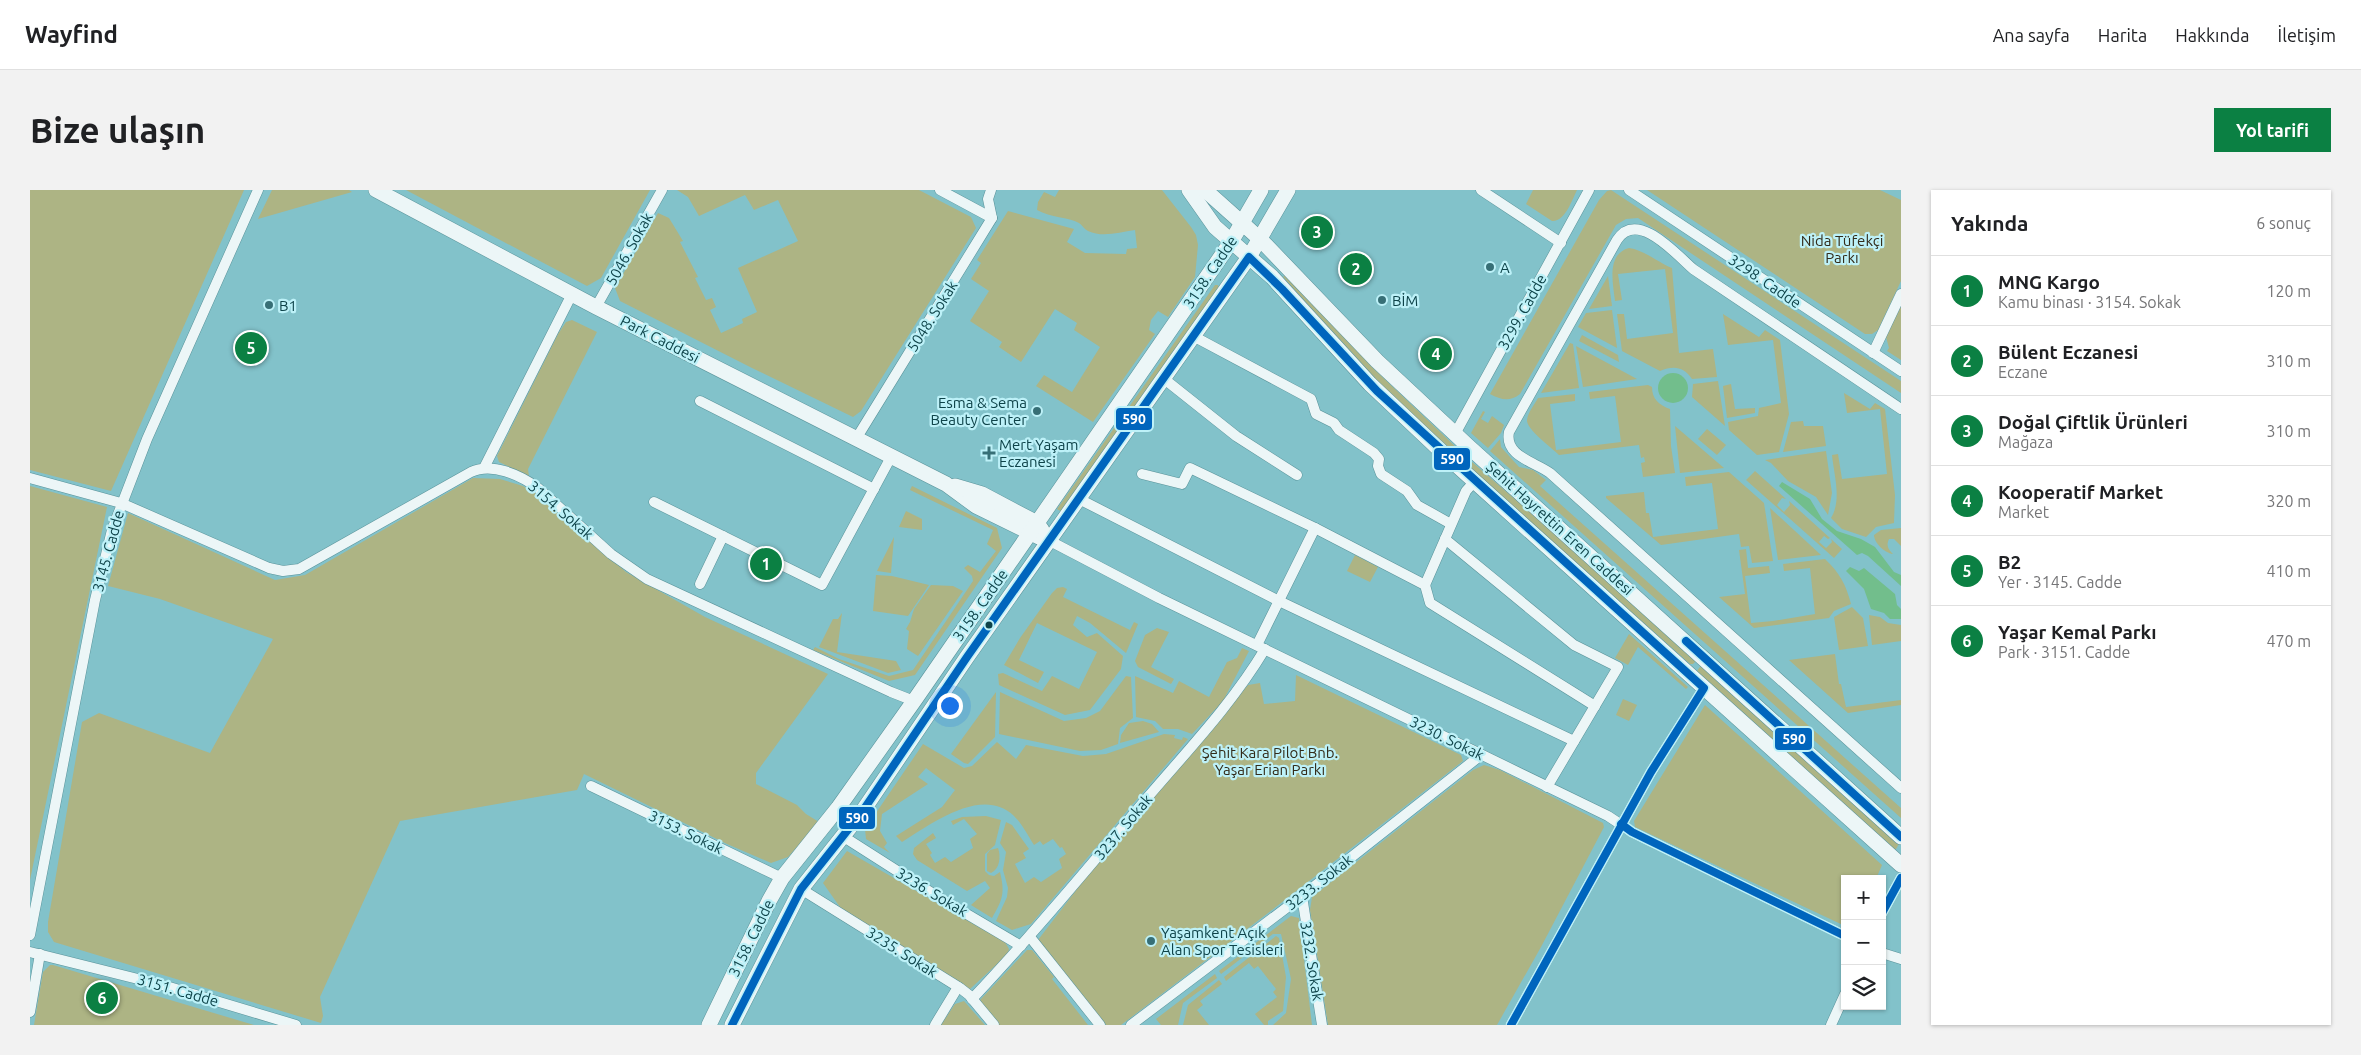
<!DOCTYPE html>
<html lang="tr">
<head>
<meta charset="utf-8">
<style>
	body { margin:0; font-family:Ubuntu,sans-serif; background:#f2f2f2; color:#202124 }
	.controls { position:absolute; right:15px; bottom:15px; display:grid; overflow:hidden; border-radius:0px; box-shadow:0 1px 4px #0004 }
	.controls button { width:45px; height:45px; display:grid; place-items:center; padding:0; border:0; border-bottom:1px solid #e0e0e0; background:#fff; color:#202124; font:25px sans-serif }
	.you { position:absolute; left:919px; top:515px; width:18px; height:18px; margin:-12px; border:4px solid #fff; border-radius:50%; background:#1a73e8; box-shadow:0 0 0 8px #1a73e833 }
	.badge { display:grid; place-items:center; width:32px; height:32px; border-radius:50%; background:#0b8043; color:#fff; font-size:16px; font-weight:700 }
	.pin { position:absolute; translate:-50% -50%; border:2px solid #fff; box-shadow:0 1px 5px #0006 }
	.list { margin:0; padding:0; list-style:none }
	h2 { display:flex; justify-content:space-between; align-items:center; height:65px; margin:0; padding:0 20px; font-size:21px }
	h2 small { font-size:16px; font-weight:400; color:#757577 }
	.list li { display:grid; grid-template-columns:32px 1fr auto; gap:15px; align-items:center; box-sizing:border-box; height:70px; padding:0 20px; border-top:1px solid #e0e0e0 }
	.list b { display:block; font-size:19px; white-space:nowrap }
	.list p { margin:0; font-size:16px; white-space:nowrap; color:#757577 }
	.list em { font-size:16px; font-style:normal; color:#757577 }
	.icon { flex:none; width:28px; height:28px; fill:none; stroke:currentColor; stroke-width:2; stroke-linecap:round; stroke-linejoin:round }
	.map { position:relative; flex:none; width:1871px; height:835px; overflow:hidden; border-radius:0px }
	header { display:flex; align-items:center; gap:30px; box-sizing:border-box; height:70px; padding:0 25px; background:#fff; border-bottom:1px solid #e0e0e0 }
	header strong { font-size:24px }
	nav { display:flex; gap:28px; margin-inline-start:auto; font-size:18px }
	.intro { display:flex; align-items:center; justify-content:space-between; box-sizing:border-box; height:120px; padding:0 30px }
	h1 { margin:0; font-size:35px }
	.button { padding:12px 22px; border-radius:0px; background:#0b8043; color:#fff; font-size:18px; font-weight:700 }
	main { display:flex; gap:30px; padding:0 30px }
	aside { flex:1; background:#fff; border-radius:0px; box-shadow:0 1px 4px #0004 }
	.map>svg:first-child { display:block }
	.green { fill:#adb484 }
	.water { fill:#72be8c }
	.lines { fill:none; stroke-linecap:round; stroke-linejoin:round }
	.street-casing { stroke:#59939a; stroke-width:11 }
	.secondary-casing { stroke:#59939a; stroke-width:16 }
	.street { stroke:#ecf6f7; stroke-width:10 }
	.secondary { stroke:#ecf6f7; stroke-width:15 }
	.bus-1-casing { stroke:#bdf1f8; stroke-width:11 }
	.bus-1 { stroke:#0065bd; stroke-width:8 }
	.poi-dot { fill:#376f76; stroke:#bdf1f8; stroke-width:2 }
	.bus-dot { fill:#0e4349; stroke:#bdf1f8; stroke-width:2 }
	.labels { text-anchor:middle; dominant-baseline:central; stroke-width:4.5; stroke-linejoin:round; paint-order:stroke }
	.park-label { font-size:15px; fill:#332b19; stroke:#bdf1f8 }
	.street-label { font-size:15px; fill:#0e4349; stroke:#bdf1f8 }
	.poi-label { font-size:15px; fill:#0e4349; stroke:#bdf1f8; text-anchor:start }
	.line-badge { stroke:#bdf1f8; stroke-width:2 }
	.badge-label { font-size:14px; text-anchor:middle; font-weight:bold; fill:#fff }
</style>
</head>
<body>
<header>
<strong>Wayfind</strong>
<nav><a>Ana sayfa</a><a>Harita</a><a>Hakkında</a><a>İletişim</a></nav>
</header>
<div class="intro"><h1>Bize ulaşın</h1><a class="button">Yol tarifi</a></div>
<main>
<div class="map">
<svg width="1871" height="835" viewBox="0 0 1871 835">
	<rect width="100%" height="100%" fill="#82c2ca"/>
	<g class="green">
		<path d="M0,0H214L81,301L0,280Z"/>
		<path d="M242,0H319L322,2L228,29Z"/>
		<path d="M376,0H620L571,88L557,96Z"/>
		<path d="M647,0H889L941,27L946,38L831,221L823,227L722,178L590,111L585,98L628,23L639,28L653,51L650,52L668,87L665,88L676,110L682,108L686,117L680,120L691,143L713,133L712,129L727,122L708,78L768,51L748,10L724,20L715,5L669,26L658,7Z"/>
		<path d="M1029,0H1132L1161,37L1166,45L1168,55L1165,87L1138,127L1128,121L1121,130L1119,140L1125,144L1063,232L1006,196L1014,185L1042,202L1070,157L1044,140L1047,133L1025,119L991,172L969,157L972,152L940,131L959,101L941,89L951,73L947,70L978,21L1044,39L1037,52L1055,63L1096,64L1097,59L1107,58L1105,40C1089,42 1073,48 1058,41C1054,39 1052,35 1049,33C1038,27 1021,28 1007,20L1008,12L1014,2L1025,7Z"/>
		<path d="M1503,0H1547C1542,10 1535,32 1522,31L1496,14Z"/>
		<path d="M1581,0L1871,191V203L1608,28L1596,29L1586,35L1490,204C1480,212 1471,210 1460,204L1569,10L1577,1Z"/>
		<path d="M1617,0H1850L1871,10V91L1848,140L1842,144H1835Z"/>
		<path d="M1599,58C1614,60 1629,73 1642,78L1649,163L1683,159L1687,187L1662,189C1654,177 1644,175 1630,181L1592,161L1587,124H1594L1597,149L1643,143L1635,79L1588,84L1592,110L1585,111C1583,94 1576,64 1599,58Z"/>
		<path d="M1255,85L1344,179L1429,260L1427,265L1340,185L1253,87Z"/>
		<path d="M1578,86L1582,116L1559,119Z"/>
		<path d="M1185,95H1188L1189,98L1032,322L1027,319Z"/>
		<path d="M1871,116V170L1857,161L1859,158L1856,147Z"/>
		<path d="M1582,120L1587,158L1548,137L1556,123Z"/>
		<path d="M1693,124L1729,147L1735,140L1750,150L1759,224L1749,262L1727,265L1699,240L1698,232L1728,226L1729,218L1751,213L1743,150L1698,155Z"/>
		<path d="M542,130L567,142L498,279L499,286L469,272L467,266L528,144L536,132Z"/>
		<path d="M1552,145L1588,165L1589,172L1549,151Z"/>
		<path d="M1540,153L1543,154L1549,198L1511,203Z"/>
		<path d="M1546,156L1607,189L1553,197Z"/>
		<path d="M1688,191L1695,236L1662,207L1663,194Z"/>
		<path d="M1701,194L1705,219L1725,218V223L1697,228L1693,196Z"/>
		<path d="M1618,195L1622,197C1622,209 1629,215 1640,219L1641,256L1645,283L1613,287L1611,273L1615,272L1614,267L1611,268L1609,255L1529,265C1522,258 1496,239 1497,230C1498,222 1505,214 1508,208L1545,204V211L1520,214L1526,260L1591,252L1585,206L1560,209L1559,202Z"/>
		<path d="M1814,203L1840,219L1845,213L1855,219L1865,305L1864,333L1846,337L1836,347L1812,339L1801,328C1812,310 1804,285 1802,265L1808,264L1812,289L1857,284L1850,219L1817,223Z"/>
		<path d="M1453,221L1455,222L1451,229L1458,233L1462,226L1474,235L1471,243L1458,258L1441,243Z"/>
		<path d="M1773,231L1774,236H1793L1796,256L1753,262L1761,232Z"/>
		<path d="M1645,236L1694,278L1650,283Z"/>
		<path d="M1677,239L1696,255L1687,265L1668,249Z"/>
		<path d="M1470,249L1471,257L1489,277L1503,280L1516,290L1510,296L1871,618V628L1460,261Z"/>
		<path d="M1796,261L1802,303L1798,325L1786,307L1758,291L1741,273L1735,270Z"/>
		<path d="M1434,265L1667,467V470L1663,474H1660L1430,270Z"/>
		<path d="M1725,281L1756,309L1752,308L1747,315L1754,322L1760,315L1759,311L1800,348L1798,349L1794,346L1789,352L1796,358L1802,352L1801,349L1812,359L1804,368L1716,290Z"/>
		<path d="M1699,282L1734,313L1743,371L1722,373L1719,356L1711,357L1709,344L1631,355L1576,308V306L1614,302L1616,323H1619L1623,347L1688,339L1682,293L1656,296L1655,287Z"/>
		<path d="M443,288L470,289L493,296L513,308L596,382L675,427L798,484L726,583V594L767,615L776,624L789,632L758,667L741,673L697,654L554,584L547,600L370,631L290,807L293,826L291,833L24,752L18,742V732L52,532L69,523L180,563L243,449L130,409L78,396L98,323L245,390L275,385Z"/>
		<path d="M0,296L77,317L0,690Z"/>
		<path d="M882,296L967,338L972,358L885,485L859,491L783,460L785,457L809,469L859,486L883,480L943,391L942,386L934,378L938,375L950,382L966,361L957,354L963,340L880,300Z"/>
		<path d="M1740,318L1791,365L1748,370Z"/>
		<path d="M876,321L892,329V340L869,337Z"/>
		<path d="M1871,338V356L1864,349H1859C1856,355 1858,359 1863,364C1855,363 1844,353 1844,345L1851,340Z"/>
		<path d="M864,347L861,383L847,381Z"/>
		<path d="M1716,359L1718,378L1739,376L1740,383L1715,386L1721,433L1743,431L1785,424L1780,378L1754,381L1753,374L1795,369C1810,383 1816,395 1821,414L1804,421L1799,428L1724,438L1689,407L1715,404L1709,360Z"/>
		<path d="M1325,365L1348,377L1340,392L1317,381Z"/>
		<path d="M846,385L862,386L899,395L878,426L843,421Z"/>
		<path d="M901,395L923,396L933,401L888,466L877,459L879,441L876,439L880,432L884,419Z"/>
		<path d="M1033,397L1037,399L1033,407L1100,440L1104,432L1108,434L1096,463L1060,433L1047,426L1043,435L1057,447L1067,443L1093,466L1091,479L1060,520L1035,525L969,495L968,484L973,483L1012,501L1022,486L1049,499L1067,462L1007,433L989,470L1014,482L1008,493L974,475L990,448L1022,403L1027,398Z"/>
		<path d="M1822,417L1833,428L1838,456L1809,460L1804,427Z"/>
		<path d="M812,423L807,462L866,471L871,480L858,483L789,457L803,429H808Z"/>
		<path d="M1839,425L1850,427L1858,433L1871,435V451L1842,455Z"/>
		<path d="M1127,438L1139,442L1121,477L1144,489L1141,494L1108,477L1105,471L1115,445Z"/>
		<path d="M1599,444L1658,497L1656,499L1608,457L1598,475L1585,468Z"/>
		<path d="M1212,458L1219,461L1193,511L1162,544L1148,539H1133L1125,531L1106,527L1105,486L1143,503L1149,491L1179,507L1197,472L1207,468Z"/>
		<path d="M1805,464L1809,494H1811L1816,517L1871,510V515L1818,523L1759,470Z"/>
		<path d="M1672,474L1869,654L1866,659H1863L1667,481Z"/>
		<path d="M1266,485L1431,565L1433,571L1242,720L1091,835H1076L1008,750L1054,690L1218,495L1230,493L1234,514L1265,511Z"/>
		<path d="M1096,486L1101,487L1103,528L1090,538L1088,554L1071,560L1050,561L969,544L970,502L1034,531L1056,528L1070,521Z"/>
		<path d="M966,502L965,547L938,574L934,573L921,564Z"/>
		<path d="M1593,509L1607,515L1599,531L1586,525Z"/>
		<path d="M1675,515L1852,675L1846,689H1815V736L1605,637L1604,631Z"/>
		<path d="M1113,531L1122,534L1129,542L1090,553L1091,545L1099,533Z"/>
		<path d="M1134,544L1145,545L1144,548L1152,550L1153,547L1158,549L1001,734L982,740L966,731L977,707L978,698L973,680L976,662L970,653L976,632L982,635L999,659L993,663L996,668L985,674L995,693L1004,687L1011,692L1032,678L1029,669L1036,664L1032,657L1030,658L1023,649L1013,655L1010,651L1004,655C998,646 992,634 984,626C952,595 900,635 872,652L866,646L912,617L925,600L896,578L888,587L898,594L852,624L850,641L857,653L854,657L860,663L836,649L835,639L893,554L934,578L942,576L967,552L986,569L996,555L1053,566L1076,564Z"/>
		<path d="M1454,575L1470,580L1573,633L1574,637L1511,757L1467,835H1298L1280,720L1282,707L1443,580Z"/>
		<path d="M956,626L971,630L965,655L955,664V681L959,685L964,686L970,682C975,703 973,709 962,728L941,715L960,698L955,691L937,701L887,670L883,664L884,658L903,643L906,648L896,654L902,663L900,665L905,673L915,667L921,672L943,658L940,649L947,644L934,629L923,635L921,631L932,627Z"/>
		<path d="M968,658C971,666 970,679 961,683L957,681V664L960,660Z"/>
		<path d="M817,661L975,752L979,759L978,764L940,799L812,720L793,693Z"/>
		<path d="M1261,726L1269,728L1282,835H1243L1256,823L1261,789L1251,744H1243L1191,784L1189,781Z"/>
		<path d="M1246,746L1249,748L1256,787L1253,821L1238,831V835H1234L1225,824L1247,807L1243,802L1246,799L1228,776L1224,779L1219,773L1196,791L1194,787Z"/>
		<path d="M997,760H1002L1024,787L1022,789L1058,835H968L950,810Z"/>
		<path d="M20,775H23L224,835H4L13,782Z"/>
		<path d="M1185,784L1187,788L1153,813L1148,835H1131L1126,829Z"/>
		<path d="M1189,790L1192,794L1170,811L1173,815L1167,820L1179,835H1153L1158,815Z"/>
		<path d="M934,811L955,835H911L925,814Z"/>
	</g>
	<g class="water">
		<circle cx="1643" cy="198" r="15"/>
		<path d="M1752,292L1780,309L1792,329L1807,341L1831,349L1845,357L1864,382L1871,385V396L1838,366L1832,363L1827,365L1749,296Z"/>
		<path d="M1820,377L1829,381L1834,378L1865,404L1867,415L1871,419V429H1860L1854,423L1841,419L1834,399L1816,381Z"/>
	</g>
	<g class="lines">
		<g class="street-casing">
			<g id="street">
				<path d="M910,0L962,28"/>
				<path d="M1451,0L1531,53"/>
				<path d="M1599,0L1871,181"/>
				<path d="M566,117L632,0"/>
				<path d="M1163,146L1281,209L1286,224L1304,233L1309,240L1344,263L1349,269L1348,276L1351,284L1377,301L1387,315L1421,334"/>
				<path d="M1843,163L1871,104"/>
				<path d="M1133,188L1206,246L1267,285"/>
				<path d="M670,211L844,299"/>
				<path d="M1871,219L1663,79C1646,64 1607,19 1587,50L1479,242C1474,266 1505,272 1520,283L1871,598"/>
				<path d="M1425,244L1559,0"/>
				<path d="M826,249L962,28L958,9L961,0"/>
				<path d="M454,278L542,104"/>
				<path d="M1112,284L1152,294L1160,278L1285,338L1395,395L1400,413L1565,516"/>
				<path d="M0,288L91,313L239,378L253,381L269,379L441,282C462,272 490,285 508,298L581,364L617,389L861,502L884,511"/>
				<path d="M1049,309L1249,411L1544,551"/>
				<path d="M624,312L792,395L861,267"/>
				<path d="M1415,349L1544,455L1588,477L1517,597"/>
				<path d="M1020,351L1129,408L1578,626L1602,642L1815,746"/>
				<path d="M670,394L693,346"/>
				<path d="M1395,395L1436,301L1444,292"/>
				<path d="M1227,455L1285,338"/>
				<path d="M561,596L752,688"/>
				<path d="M814,647L908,707L991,756"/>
				<path d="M771,699L930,798L939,805L964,835"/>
				<path d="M1272,706L1292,835"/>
				<path d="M1852,723L1871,688"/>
				<path d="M0,745L65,410L82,340L117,249L228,0"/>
				<path d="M1000,747L1070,835"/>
				<path d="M0,762L136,796L266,835"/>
				<path d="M1852,763L1871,769"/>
				<path d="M942,809C1003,744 1060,676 1117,608C1158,560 1202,514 1235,459"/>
				<path d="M0,822L10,764"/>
				<path d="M905,835L928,797"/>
				<path d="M1101,835L1272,706L1451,565"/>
				<path d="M1481,835L1621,582L1674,498"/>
				<path d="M1801,835L1815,804"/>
			</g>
		</g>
		<g class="secondary-casing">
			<g id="secondary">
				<path d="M346,0L566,117L916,294L946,316L1009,347"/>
				<path d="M1159,0L1185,37L1242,87L1340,194L1412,262L1871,675"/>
				<path d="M1175,0L1231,50L1347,171L1438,256L1871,647"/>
				<path d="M925,296L952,304L1007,333L1012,340"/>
				<path d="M679,835L739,711L752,688L808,618L884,511L1201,52L1231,0"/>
				<path d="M702,835L771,699L832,622L937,467L1219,67L1258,0"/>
			</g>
		</g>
		<use href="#street" class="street"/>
		<use href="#secondary" class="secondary"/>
		<g class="bus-1-casing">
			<g id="bus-1">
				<path d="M1656,451L1871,647"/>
				<path d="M1591,634L1602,642L1815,746"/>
				<path d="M1852,723L1871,688"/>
				<path d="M702,835L771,699L832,622L937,467L1219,67L1252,99L1347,201L1674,498L1621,582L1481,835"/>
			</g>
		</g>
		<use href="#bus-1" class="bus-1"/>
	</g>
	<g class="poi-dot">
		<circle cx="1460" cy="77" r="5"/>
		<circle cx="1352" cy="110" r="5"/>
		<circle cx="239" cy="115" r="5"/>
		<circle cx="1007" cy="221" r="5"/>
		<path d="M956.5 255.5h5v5h5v5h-5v5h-5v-5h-5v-5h5z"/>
		<circle cx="1121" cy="751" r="5"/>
	</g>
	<circle class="bus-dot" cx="959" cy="435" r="4.5"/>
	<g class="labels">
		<g class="park-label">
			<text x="1812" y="50">Nida Tüfekçi<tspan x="1812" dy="17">Parkı</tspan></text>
			<text x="1240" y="562">Şehit Kara Pilot Bnb.<tspan x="1240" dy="17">Yaşar Erian Parkı</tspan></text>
		</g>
		<g class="street-label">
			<text transform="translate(599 59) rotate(-61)">5046. Sokak</text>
			<text transform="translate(1180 82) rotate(-56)">3158. Cadde</text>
			<text transform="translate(1735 91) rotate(34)">3298. Cadde</text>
			<text transform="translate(1492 122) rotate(-61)">3299. Cadde</text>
			<text transform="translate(902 126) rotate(-58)">5048. Sokak</text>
			<text transform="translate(630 149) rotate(27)">Park Caddesi</text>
			<text transform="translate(531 320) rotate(41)">3154. Sokak</text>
			<text transform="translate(1530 338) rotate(42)">Şehit Hayrettin Eren Caddesi</text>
			<text transform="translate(78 361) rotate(-75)">3145. Cadde</text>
			<text transform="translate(950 415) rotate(-55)">3158. Cadde</text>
			<text transform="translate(1417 548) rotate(26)">3230. Sokak</text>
			<text transform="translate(1093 637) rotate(-50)">3237. Sokak</text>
			<text transform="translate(656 642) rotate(26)">3153. Sokak</text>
			<text transform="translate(1289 692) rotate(-38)">3233. Sokak</text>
			<text transform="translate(902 702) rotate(31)">3236. Sokak</text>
			<text transform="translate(721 748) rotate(-64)">3158. Cadde</text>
			<text transform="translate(872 762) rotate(32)">3235. Sokak</text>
			<text transform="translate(1282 771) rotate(81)">3232. Sokak</text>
			<text transform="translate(148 800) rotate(16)">3151. Cadde</text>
		</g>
		<g class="poi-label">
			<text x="1470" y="77">A</text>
			<text x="1362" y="110">BİM</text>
			<text x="249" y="115">B1</text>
			<text x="997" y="212" text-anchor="end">Esma &amp; Sema<tspan x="997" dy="17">Beauty Center</tspan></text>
			<text x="969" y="254">Mert Yaşam<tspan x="969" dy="17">Eczanesi</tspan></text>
			<text x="1131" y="742">Yaşamkent Açık<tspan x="1131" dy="17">Alan Spor Tesisleri</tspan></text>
		</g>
	</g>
	<g class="line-badge">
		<rect x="1085" y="217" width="38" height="24" rx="5" fill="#0065bd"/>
		<rect x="1403" y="257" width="38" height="24" rx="5" fill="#0065bd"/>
		<rect x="1744" y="537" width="39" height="24" rx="5" fill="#0065bd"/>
		<rect x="808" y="616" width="38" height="24" rx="5" fill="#0065bd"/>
	</g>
	<g class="badge-label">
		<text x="1104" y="234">590</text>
		<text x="1422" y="274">590</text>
		<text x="1764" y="554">590</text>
		<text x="827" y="633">590</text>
	</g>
</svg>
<div class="controls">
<button>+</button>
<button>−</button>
<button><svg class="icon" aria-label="layers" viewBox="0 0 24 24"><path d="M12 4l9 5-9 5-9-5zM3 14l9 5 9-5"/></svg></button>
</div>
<div class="you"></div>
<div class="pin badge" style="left:736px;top:374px">1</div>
<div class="pin badge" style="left:1326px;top:79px">2</div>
<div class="pin badge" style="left:1287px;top:42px">3</div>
<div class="pin badge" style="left:1406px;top:164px">4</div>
<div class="pin badge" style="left:221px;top:158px">5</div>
<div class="pin badge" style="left:72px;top:808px">6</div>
</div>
<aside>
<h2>Yakında<small>6 sonuç</small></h2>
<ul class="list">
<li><span class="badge">1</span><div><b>MNG Kargo</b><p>Kamu binası · 3154. Sokak</p></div><em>120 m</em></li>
<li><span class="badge">2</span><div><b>Bülent Eczanesi</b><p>Eczane</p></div><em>310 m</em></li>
<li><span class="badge">3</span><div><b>Doğal Çiftlik Ürünleri</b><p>Mağaza</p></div><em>310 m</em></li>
<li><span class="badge">4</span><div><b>Kooperatif Market</b><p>Market</p></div><em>320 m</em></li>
<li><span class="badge">5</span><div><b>B2</b><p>Yer · 3145. Cadde</p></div><em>410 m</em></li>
<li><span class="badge">6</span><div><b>Yaşar Kemal Parkı</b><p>Park · 3151. Cadde</p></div><em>470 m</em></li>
</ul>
</aside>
</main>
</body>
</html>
